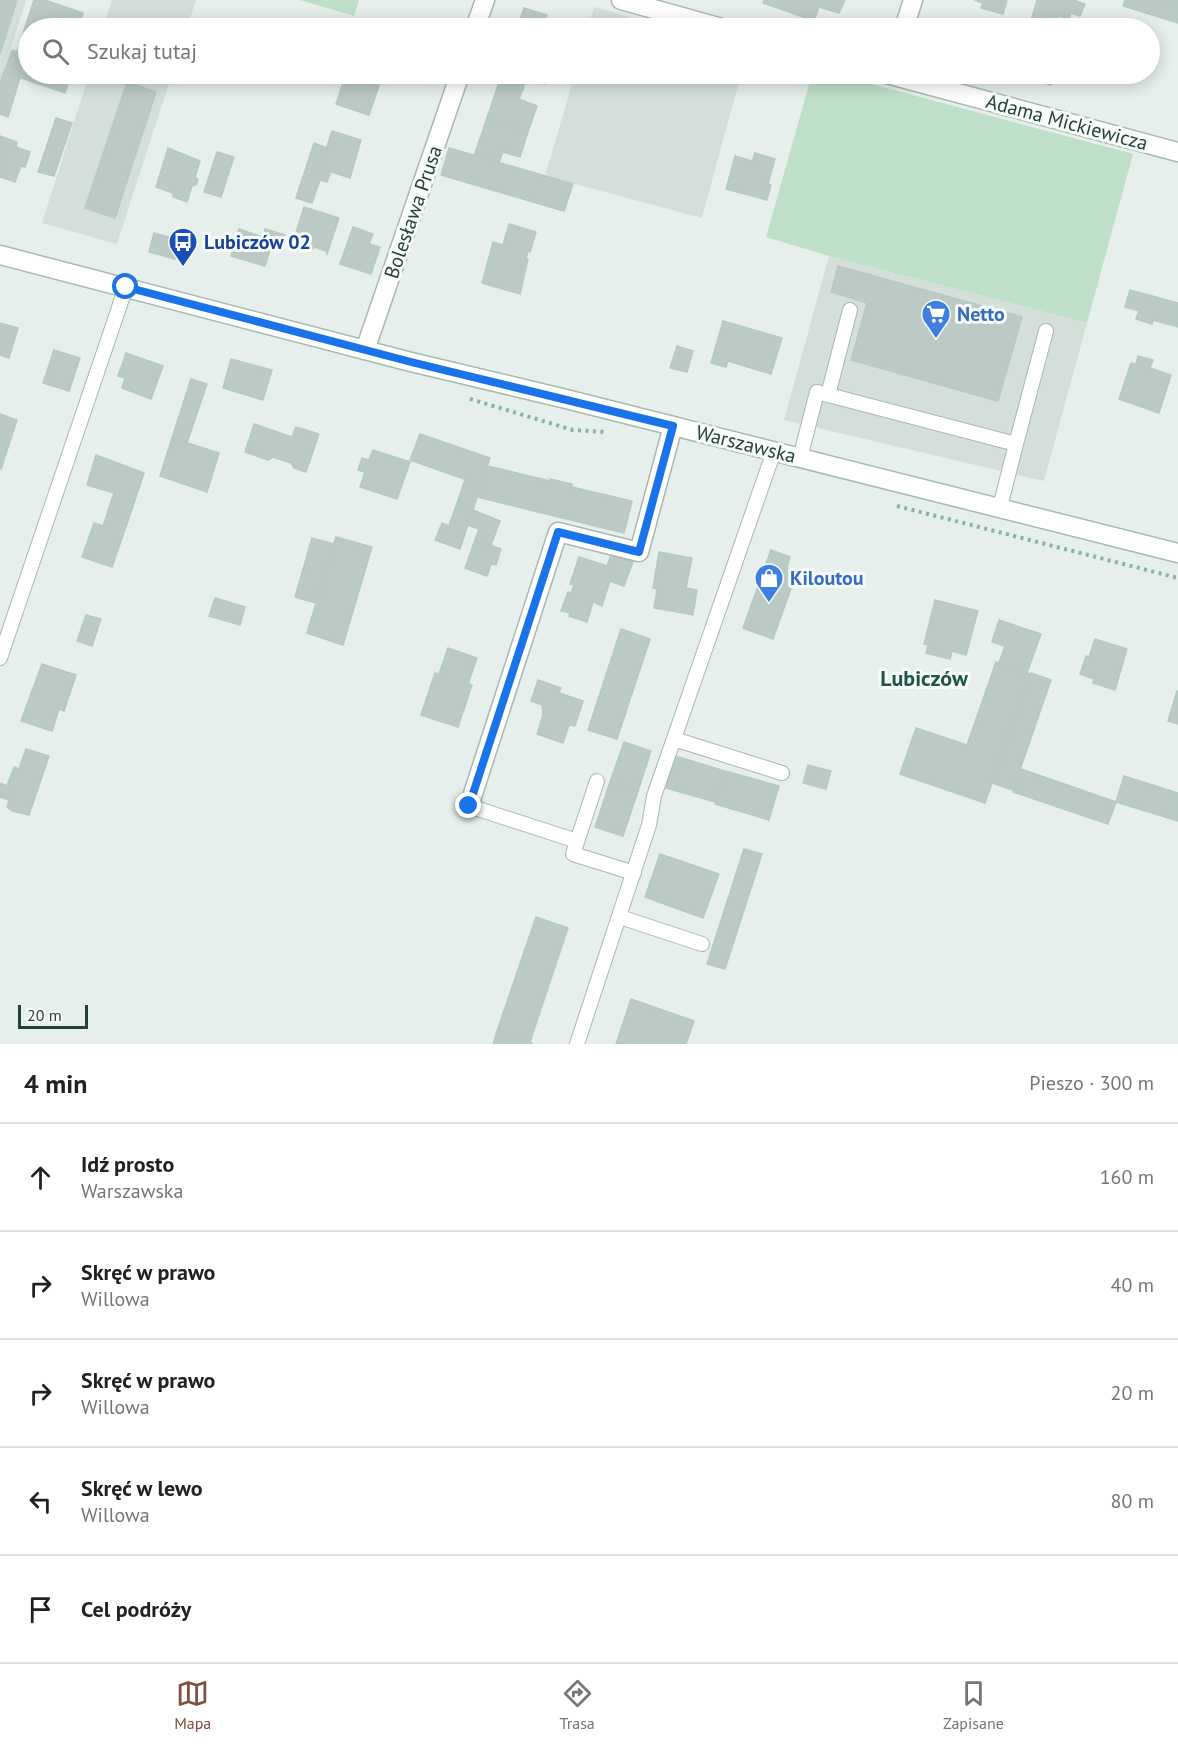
<!DOCTYPE html>
<html lang="pl">
<head>
<meta charset="utf-8">
<style>
	body { margin:0; font-family:"PT Sans",sans-serif; background:#f2f2f2; color:#202124 }
	.scale { position:absolute; left:18px; bottom:15px; width:70px; box-sizing:border-box; padding-left:6px; border:3px solid #24423a; border-top:0; font-size:16px; line-height:21px; white-space:nowrap; color:#24423a; -webkit-text-stroke:4px #f7fbf9; paint-order:stroke }
	.stop { position:absolute; width:18px; height:18px; margin:-14px; border:4px solid #1a73e8; border-radius:50%; background:#fff }
	.stop.end { background:#1a73e8; border-color:#fff; box-shadow:0 2px 6px #0008 }
	.list { margin:0; padding:0; list-style:none }
	h2 { display:flex; justify-content:space-between; align-items:center; height:78px; margin:0; padding:0 24px; font-size:26px }
	h2 small { font-size:20px; font-weight:400; color:#757577 }
	.list li { display:grid; grid-template-columns:39px 1fr auto; gap:18px; align-items:center; box-sizing:border-box; height:108px; padding:0 24px; border-top:2px solid #e0e0e0 }
	.list b { display:block; font-size:22px; white-space:nowrap }
	.list p { margin:0; font-size:20px; white-space:nowrap; color:#757577 }
	.list em { font-size:20px; font-style:normal; color:#757577 }
	.icon { flex:none; width:33px; height:33px; fill:none; stroke:currentColor; stroke-width:2; stroke-linecap:round; stroke-linejoin:round }
	.map { position:relative; flex:none; width:1178px; height:1044px; overflow:hidden }
	.search { position:absolute; background:#fff; box-shadow:0 3px 15px #0003; left:18px; right:18px; top:18px; height:66px; display:flex; align-items:center; gap:15px; box-sizing:border-box; padding:0 21px; border-radius:33px; color:#757577; font-size:22px }
	.sheet { height:618px; background:#fff }
	nav { display:flex; justify-content:space-around; align-items:center; box-sizing:border-box; height:84px; border-top:2px solid #e0e0e0; background:#fff; font-size:16px; color:#757577 }
	nav a { display:grid; justify-items:center; gap:3px }
	nav .on { color:#7f4e3f }
	.map>svg:first-child { display:block }
	.built { fill:#d4dfda }
	.green { fill:#bfe0c8 }
	.building { fill:#bbcac4; stroke:#b8c9c2; stroke-width:1.5 }
	.lines { fill:none; stroke-linecap:round; stroke-linejoin:round }
	.service-casing { stroke:#a8b8b2; stroke-width:16 }
	.minor-casing { stroke:#a8b8b2; stroke-width:21 }
	.secondary-casing { stroke:#a4bbb3; stroke-width:21 }
	.path { stroke:#86b3a5; stroke-width:4; stroke-dasharray:3 4.5; stroke-linecap:butt }
	.service { stroke:#fff; stroke-width:14 }
	.minor { stroke:#fff; stroke-width:18 }
	.secondary { stroke:#fff; stroke-width:18 }
	.route { stroke:#1a73e8; stroke-width:8 }
	.labels { text-anchor:middle; dominant-baseline:central; stroke-width:6; stroke-linejoin:round; paint-order:stroke }
	.street-label { font-size:20px; fill:#24423a; stroke:#f7fbf9 }
	.transit-label { font-size:20px; font-weight:bold; fill:#164399; stroke:#f7fbf9; text-anchor:start }
	.shop-label { font-size:20px; font-weight:bold; fill:#366cbe; stroke:#f7fbf9; text-anchor:start }
	.quarter-label { font-size:22px; font-weight:bold; fill:#1f5548; stroke:#f7fbf9 }
</style>
</head>
<body>
<div class="map">
<svg width="1178" height="1044" viewBox="0 0 1178 1044">
	<rect width="100%" height="100%" fill="#e6efeb"/>
	<g class="built">
		<path d="M0,0H26L0,82Z"/>
		<path d="M112,0H196L187,28H103Z"/>
		<path d="M594,7L669,28H588Z"/>
		<path d="M89,74H172L117,244L42,223Z"/>
		<path d="M575,74H741L702,218L545,176Z"/>
		<path d="M829,256L1087,323L1044,481L784,420Z"/>
	</g>
	<g class="green">
		<path d="M300,0H359L354,16Z"/>
		<path d="M812,74H834L1133,154L1087,323L829,256L766,237Z"/>
	</g>
	<g class="building">
		<path d="M0,0H17L0,54Z"/>
		<path d="M34,0H45L83,13L78,28H65L67,24L30,12Z"/>
		<path d="M764,0H793L789,12L763,3Z"/>
		<path d="M793,0H845L839,13L819,7L814,21L789,12Z"/>
		<path d="M974,0H1007L1003,14L981,8L983,3Z"/>
		<path d="M1037,0H1073L1085,4L1080,16L1071,13L1069,19L1058,16L1055,25L1032,17Z"/>
		<path d="M1125,0H1178V23L1123,6Z"/>
		<path d="M524,8L547,15L544,26L552,28H517Z"/>
		<path d="M30,12L67,24L65,28H28V56L17,52Z"/>
		<path d="M1032,17L1055,25L1054,28H1028Z"/>
		<path d="M12,50L28,56V74H71L65,93L4,72Z"/>
		<path d="M4,72L20,78L8,117L0,114V83Z"/>
		<path d="M346,74H383L369,115L336,104Z"/>
		<path d="M502,74H548L545,84L526,78L523,89L499,82Z"/>
		<path d="M1017,74H1055L1051,85Z"/>
		<path d="M127,82L156,92L115,218L85,208Z"/>
		<path d="M499,82L523,89L519,99L537,106L528,132L487,118Z"/>
		<path d="M56,118L72,123L54,176L38,172Z"/>
		<path d="M487,118L528,132L520,157L503,152L499,163L474,156Z"/>
		<path d="M332,131L361,140L350,178L320,168Z"/>
		<path d="M0,136L17,142L16,147L30,152L25,167L21,166L15,182L0,177Z"/>
		<path d="M314,143L327,148L320,168L331,172L327,182L320,180L312,203L296,198Z"/>
		<path d="M168,148L200,161L195,177L198,179L197,184L192,186L187,202L173,197V193L156,187Z"/>
		<path d="M449,148L573,184L564,211L441,175Z"/>
		<path d="M217,152L234,157L221,197L204,192Z"/>
		<path d="M755,153L775,159L768,184L771,185L767,200L726,189L735,156L752,161Z"/>
		<path d="M304,207L339,218L327,254L326,251L314,247L313,249L293,242Z"/>
		<path d="M509,224L536,232L530,252L528,251L526,258L528,259L520,294L482,283L493,242L503,245Z"/>
		<path d="M353,227L373,234L369,244L380,247L371,274L340,264Z"/>
		<path d="M239,229L263,237L265,229L285,235L282,242L273,240L265,266L231,256Z"/>
		<path d="M154,233L180,240L175,259L149,252Z"/>
		<path d="M838,266L1022,317L998,401L851,360L867,303L831,292Z"/>
		<path d="M1130,290L1178,303V327L1153,320L1152,324L1136,319L1139,311L1125,307Z"/>
		<path d="M723,321L782,338L771,374L728,361L726,367L711,363Z"/>
		<path d="M0,323L18,328L9,358L0,355Z"/>
		<path d="M677,346L693,351L687,372L670,368Z"/>
		<path d="M54,350L80,358L69,391L43,383Z"/>
		<path d="M126,353L163,366L151,399L122,388L125,378L118,376Z"/>
		<path d="M1138,356L1153,360L1150,368L1171,375L1159,413L1119,399L1131,363L1136,364Z"/>
		<path d="M231,359L272,370L263,400L223,388Z"/>
		<path d="M191,379L207,384L187,443L172,438Z"/>
		<path d="M0,414L17,420L1,469L0,468Z"/>
		<path d="M254,424L292,437L296,427L319,434L306,472L294,468L291,463L273,457L268,460L245,452Z"/>
		<path d="M420,434L490,458L481,485L410,460Z"/>
		<path d="M172,438L219,453L207,492L160,476Z"/>
		<path d="M373,450L410,462L397,499L360,487L365,472L358,470L362,458L369,460Z"/>
		<path d="M96,455L144,473L129,518L108,511L114,493L87,485Z"/>
		<path d="M488,466L550,481V479L572,484V487L632,501L624,533L477,497Z"/>
		<path d="M465,480L481,485L460,549L435,540L442,523L449,526Z"/>
		<path d="M473,510L500,521L491,545L475,540L479,529L468,525Z"/>
		<path d="M108,511L129,518L112,567L82,557L94,523L103,526Z"/>
		<path d="M336,537L372,547L343,645L307,633Z"/>
		<path d="M312,538L334,544L316,603L295,597Z"/>
		<path d="M475,540L501,549L496,565L491,564L487,576L465,568Z"/>
		<path d="M771,550L790,557L787,567L794,580L773,639L743,628Z"/>
		<path d="M659,552L692,558L686,588L697,590L693,615L654,608L657,589L653,588Z"/>
		<path d="M611,555L633,562L624,586L610,581L614,568L607,566Z"/>
		<path d="M579,557L614,568L602,606L593,602L587,622L569,616L570,613L561,611L568,592L571,593L574,585L570,584Z"/>
		<path d="M215,598L245,607L240,625L209,616Z"/>
		<path d="M935,600L978,611L966,655L952,651L950,659L926,653L928,645L924,644Z"/>
		<path d="M86,615L101,619L92,646L77,641Z"/>
		<path d="M999,620L1041,634L1027,673L999,663L1005,646L992,642Z"/>
		<path d="M621,629L650,639L617,739L588,730Z"/>
		<path d="M1095,639L1127,649L1115,690L1093,683L1094,679L1080,674L1086,656L1089,657Z"/>
		<path d="M448,648L477,658L468,684L472,685L458,727L421,715L435,673L439,674Z"/>
		<path d="M996,662L1030,674L985,803L900,774L916,728L967,745Z"/>
		<path d="M42,664L76,675L64,711L59,709L52,731L21,721Z"/>
		<path d="M1031,673L1051,680L1013,790L992,783Z"/>
		<path d="M538,680L561,688L559,693L583,701L575,726L569,725L563,743L537,734L543,715L542,705L531,701Z"/>
		<path d="M1177,691L1178,692V724L1168,721Z"/>
		<path d="M624,742L651,751L638,791L610,782Z"/>
		<path d="M26,749L49,756L29,815L12,811L7,807L9,800L0,797V783L7,786L14,767L19,769Z"/>
		<path d="M675,756L725,771L715,802L666,788Z"/>
		<path d="M808,765L831,771L826,789L803,783Z"/>
		<path d="M1021,769L1116,802L1108,824L1013,792Z"/>
		<path d="M725,771L779,786L769,820L715,804Z"/>
		<path d="M1124,776L1178,793V821L1116,802Z"/>
		<path d="M610,782L638,791L623,836L595,827Z"/>
		<path d="M744,849L762,854L725,969L707,964Z"/>
		<path d="M660,854L719,874L703,918L645,897Z"/>
		<path d="M536,917L568,928L530,1042L497,1031Z"/>
		<path d="M631,999L694,1021L686,1044H616Z"/>
		<path d="M497,1031L532,1043V1044H493Z"/>
	</g>
	<g class="lines">
		<g class="service-casing">
			<g id="service">
				<path d="M828,395L850,310"/>
				<path d="M1016,444L1046,331"/>
				<path d="M800,458L817,392L1016,444L1000,507"/>
				<path d="M0,658L126,287"/>
				<path d="M674,739L782,773"/>
				<path d="M597,781L573,854L634,873"/>
				<path d="M469,806L577,841"/>
				<path d="M620,917L702,944"/>
				<path d="M577,1044L649,825L654,796L774,451"/>
			</g>
		</g>
		<g class="minor-casing">
			<g id="minor">
				<path d="M621,0L722,28"/>
				<path d="M475,28L485,0"/>
				<path d="M904,28L913,0"/>
				<path d="M887,74L1178,152"/>
				<path d="M365,350L460,74"/>
				<path d="M469,806L558,532L639,552L673,426"/>
			</g>
		</g>
		<g class="secondary-casing">
			<path id="secondary" d="M0,255L411,362L562,398L1178,553"/>
		</g>
		<g class="path">
			<path d="M470,399L573,430L605,432"/>
			<path d="M897,506L1178,578"/>
		</g>
		<use href="#service" class="service"/>
		<use href="#minor" class="minor"/>
		<use href="#secondary" class="secondary"/>
	</g>
	<g class="lines">
		<path class="route" d="M126,287L411,362L673,426L639,552L558,532L469,806"/>
	</g>
	<defs>
		<g id="bus-pin" transform="scale(1.5)"><path d="M0 17L-7.5 6A9.5 9.5 0 1 1 7.5 6Z" fill="#1a4fb4" stroke="#f7fbf9"/><path d="M-5-6H5V4H4V6H2V4H-2V6H-4V4H-5ZM-3.5-4V0h7V-4ZM-3.5 1.2v1.5H-2V1.2ZM2 1.2v1.5H3.5V1.2Z" fill="#fff"/></g>
		<g id="supermarket-pin" transform="scale(1.5)"><path d="M0 17L-7.5 6A9.5 9.5 0 1 1 7.5 6Z" fill="#3f7fe0" stroke="#f7fbf9"/><path d="M-6-5.5h2.5l.6 2H6L4.5 2H-2.5L-4.4-4H-6ZM-1.5 3.2a1.3 1.3 0 1 0 .1 0ZM3 3.2a1.3 1.3 0 1 0 .1 0Z" fill="#fff"/></g>
		<g id="shop-pin" transform="scale(1.5)"><path d="M0 17L-7.5 6A9.5 9.5 0 1 1 7.5 6Z" fill="#3f7fe0" stroke="#f7fbf9"/><path d="M-5-2.5h2.3a2.7 3.5 0 0 1 5.4 0H5L5.5 6h-11ZM-1.5-2.5h3a1.5 2.3 0 0 0-3 0Z" fill="#fff"/></g>
	</defs>
	<g fill-rule="evenodd">
		<use href="#bus-pin" x="183" y="242"/>
		<use href="#supermarket-pin" x="936" y="314"/>
		<use href="#shop-pin" x="769" y="578"/>
	</g>
	<g class="labels">
		<g class="street-label">
			<text transform="translate(1067 122) rotate(15)">Adama Mickiewicza</text>
			<text transform="translate(413 212) rotate(-71)">Bolesława Prusa</text>
			<text transform="translate(746 444) rotate(14)">Warszawska</text>
		</g>
		<g class="transit-label">
			<text x="204" y="242">Lubiczów 02</text>
		</g>
		<g class="shop-label">
			<text x="957" y="314">Netto</text>
			<text x="790" y="578">Kiloutou</text>
		</g>
		<g class="quarter-label">
			<text x="924" y="678">Lubiczów</text>
		</g>
	</g>
</svg>
<div class="scale">20 m</div>
<div class="stop" style="left:126px;top:287px"></div>
<div class="stop end" style="left:469px;top:806px"></div>
<div class="search"><svg class="icon" aria-label="search" viewBox="0 0 24 24"><circle cx="10" cy="10" r="6"/><path d="M15 15l6 6"/></svg>Szukaj tutaj</div>
</div>
<section class="sheet">
<h2>4 min<small>Pieszo · 300 m</small></h2>
<ul class="list">
<li><svg class="icon" aria-label="ahead" viewBox="0 0 24 24"><path d="M12 20V5M6 11l6-6 6 6"/></svg><div><b>Idź prosto</b><p>Warszawska</p></div><em>160 m</em></li>
<li><svg class="icon" aria-label="right" viewBox="0 0 24 24"><path d="M7 20v-9h11M14 6l5 5-5 5"/></svg><div><b>Skręć w prawo</b><p>Willowa</p></div><em>40 m</em></li>
<li><svg class="icon" aria-label="right" viewBox="0 0 24 24"><path d="M7 20v-9h11M14 6l5 5-5 5"/></svg><div><b>Skręć w prawo</b><p>Willowa</p></div><em>20 m</em></li>
<li><svg class="icon" aria-label="left" viewBox="0 0 24 24"><path d="M17 20v-9H6M10 6l-5 5 5 5"/></svg><div><b>Skręć w lewo</b><p>Willowa</p></div><em>80 m</em></li>
<li><svg class="icon" aria-label="arrive" viewBox="0 0 24 24"><path d="M6 21V4h12l-3 4 3 4H6"/></svg><div><b>Cel podróży</b></div></li>
</ul>
</section>
<nav>
<a class="on"><svg class="icon" aria-label="map" viewBox="0 0 24 24"><path d="M3 6l6-2 6 2 6-2v14l-6 2-6-2-6 2zM9 4v14M15 6v14"/></svg>Mapa</a>
<a><svg class="icon" aria-label="directions" viewBox="0 0 24 24"><path d="M12 3l9 9-9 9-9-9zM9 14v-3h6M13 9l2 2-2 2"/></svg>Trasa</a>
<a><svg class="icon" aria-label="saved" viewBox="0 0 24 24"><path d="M7 4h10v16l-5-4-5 4z"/></svg>Zapisane</a>
</nav>
</body>
</html>
